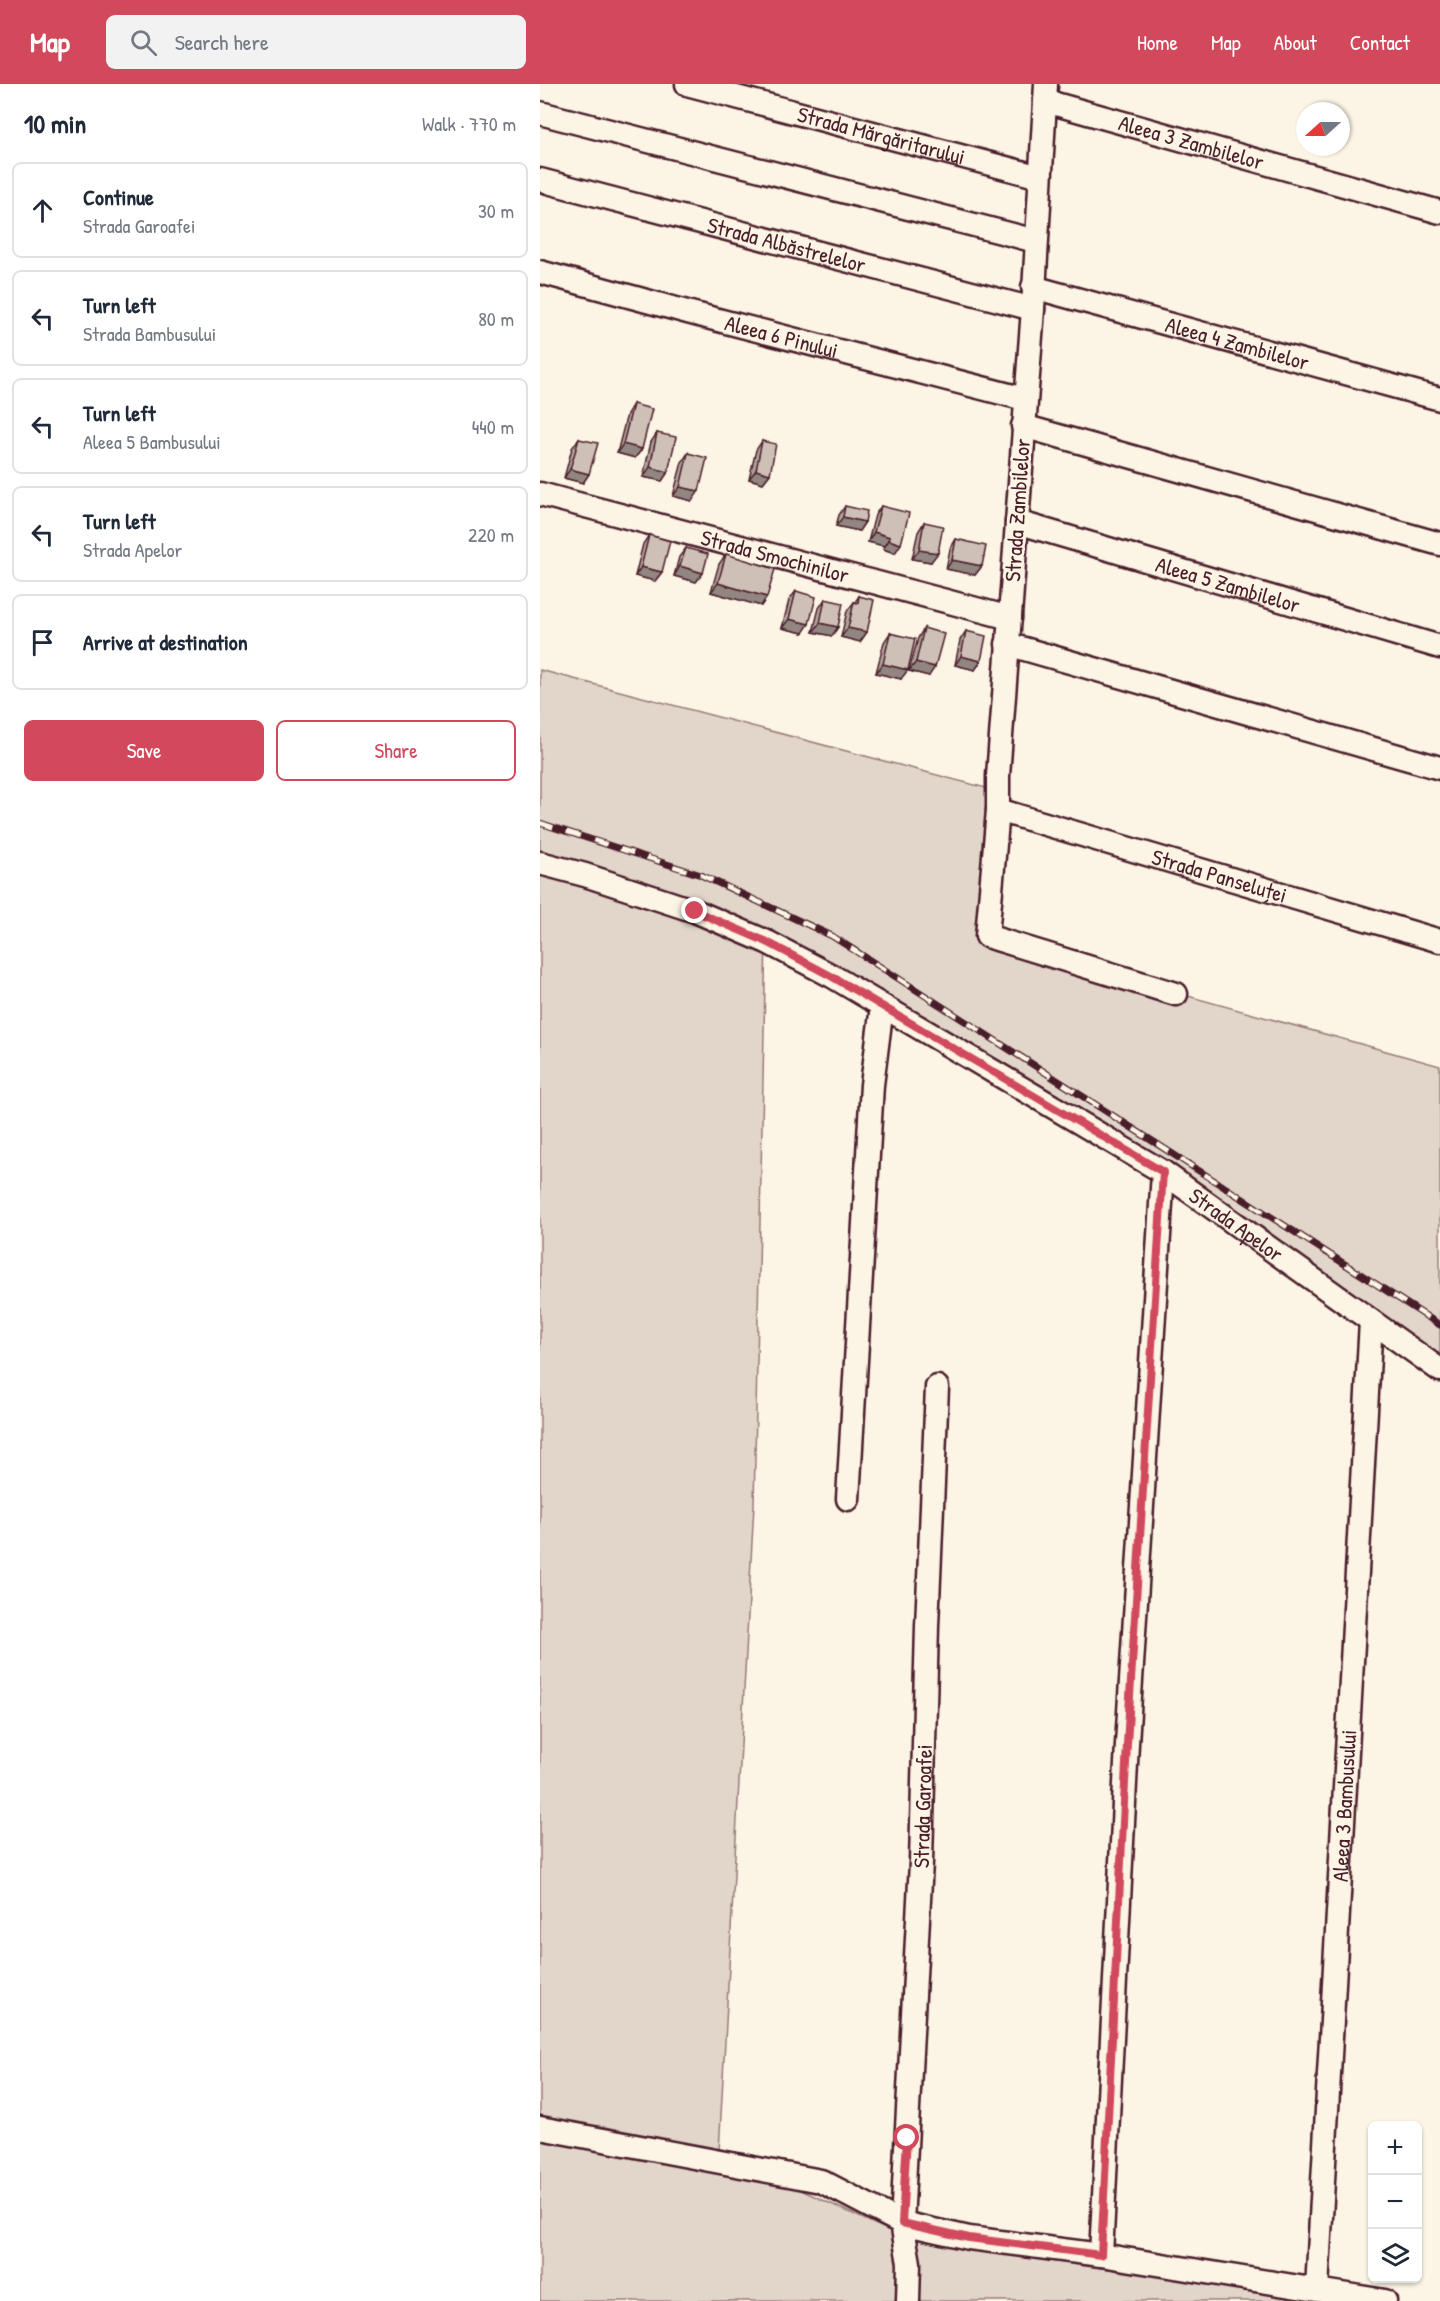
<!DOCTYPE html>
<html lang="en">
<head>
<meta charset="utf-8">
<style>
	body { margin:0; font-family:"Patrick Hand",sans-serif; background:#f2f2f3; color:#1f2937 }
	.controls { position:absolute; right:18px; bottom:18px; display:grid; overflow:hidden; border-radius:9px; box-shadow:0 2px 4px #0004 }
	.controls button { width:54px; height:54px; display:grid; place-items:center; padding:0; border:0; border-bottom:2px solid #e0e1e3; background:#fff; color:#1f2937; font:30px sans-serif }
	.compass { position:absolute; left:756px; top:18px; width:54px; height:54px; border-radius:50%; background:#fff; box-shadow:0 2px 4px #0004; rotate:249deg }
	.stop { position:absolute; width:18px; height:18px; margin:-14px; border:4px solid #d1495b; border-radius:50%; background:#fff }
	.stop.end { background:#d1495b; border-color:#fff; box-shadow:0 2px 6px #0008 }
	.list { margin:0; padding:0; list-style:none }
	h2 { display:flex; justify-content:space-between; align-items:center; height:78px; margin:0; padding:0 24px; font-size:26px }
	h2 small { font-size:20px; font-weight:400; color:#747a83 }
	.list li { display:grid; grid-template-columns:39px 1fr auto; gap:18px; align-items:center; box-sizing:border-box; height:96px; margin:0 12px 12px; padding:0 12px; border:2px solid #e0e1e3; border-radius:9px }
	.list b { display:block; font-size:22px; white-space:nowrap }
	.list p { margin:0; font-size:20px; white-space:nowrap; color:#747a83 }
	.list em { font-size:20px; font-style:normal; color:#747a83 }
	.actions { display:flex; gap:12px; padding:18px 24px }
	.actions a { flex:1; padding:14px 0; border:2px solid #d1495b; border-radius:9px; text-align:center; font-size:21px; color:#d1495b }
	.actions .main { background:#d1495b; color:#fff }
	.icon { flex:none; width:33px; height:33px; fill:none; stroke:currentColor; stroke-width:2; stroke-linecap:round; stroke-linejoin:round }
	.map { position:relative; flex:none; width:900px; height:2217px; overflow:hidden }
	header { display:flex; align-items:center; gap:36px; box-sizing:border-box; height:84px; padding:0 30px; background:#d1495b; color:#fff }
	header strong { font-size:28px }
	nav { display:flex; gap:33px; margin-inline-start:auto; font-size:21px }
	.search { width:420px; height:54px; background:#f2f2f3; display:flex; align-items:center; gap:15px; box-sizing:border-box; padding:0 21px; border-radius:9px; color:#747a83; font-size:22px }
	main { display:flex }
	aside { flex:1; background:#fff }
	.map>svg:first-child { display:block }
	.green { fill:#e2d5ca; stroke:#967a7a; stroke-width:1.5 }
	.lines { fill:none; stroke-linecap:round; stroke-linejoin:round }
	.minor-casing { stroke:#4a1f2b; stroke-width:27 }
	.minor { stroke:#fcf5e5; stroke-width:22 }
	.rail-casing { stroke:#4a1f2b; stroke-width:7 }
	.rail { stroke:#fcf5e5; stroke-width:4.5; stroke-dasharray:14; stroke-linecap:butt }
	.wall { fill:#b2a59d; stroke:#4a1f2b; stroke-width:1.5 }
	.shaded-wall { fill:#918680; stroke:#4a1f2b; stroke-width:1.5 }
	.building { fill:#cfc0b7; stroke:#4a1f2b; stroke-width:1.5 }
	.route { stroke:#d1495b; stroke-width:8 }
	.labels { text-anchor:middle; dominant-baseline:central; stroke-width:5; stroke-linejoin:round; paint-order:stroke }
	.street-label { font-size:22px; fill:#4a1f2b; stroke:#fcf5e5 }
</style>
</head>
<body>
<header>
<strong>Map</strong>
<div class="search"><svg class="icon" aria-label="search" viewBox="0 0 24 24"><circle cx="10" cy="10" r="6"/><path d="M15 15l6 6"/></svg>Search here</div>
<nav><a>Home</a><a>Map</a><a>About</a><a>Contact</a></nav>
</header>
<main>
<aside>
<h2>10 min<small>Walk · 770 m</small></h2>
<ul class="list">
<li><svg class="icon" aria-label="ahead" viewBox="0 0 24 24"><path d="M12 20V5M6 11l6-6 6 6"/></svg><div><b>Continue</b><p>Strada Garoafei</p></div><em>30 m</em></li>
<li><svg class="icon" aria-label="left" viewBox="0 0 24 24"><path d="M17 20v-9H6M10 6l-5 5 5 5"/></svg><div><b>Turn left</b><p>Strada Bambusului</p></div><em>80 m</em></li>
<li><svg class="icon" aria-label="left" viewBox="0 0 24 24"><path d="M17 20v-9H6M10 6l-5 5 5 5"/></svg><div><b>Turn left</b><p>Aleea 5 Bambusului</p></div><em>440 m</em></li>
<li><svg class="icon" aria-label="left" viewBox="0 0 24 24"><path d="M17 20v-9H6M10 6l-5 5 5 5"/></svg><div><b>Turn left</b><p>Strada Apelor</p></div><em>220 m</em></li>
<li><svg class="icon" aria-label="arrive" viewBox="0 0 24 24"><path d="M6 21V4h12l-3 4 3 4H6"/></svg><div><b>Arrive at destination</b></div></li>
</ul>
<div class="actions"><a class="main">Save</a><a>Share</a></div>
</aside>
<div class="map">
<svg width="900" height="2217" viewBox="0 0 900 2217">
	<rect width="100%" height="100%" fill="#fcf5e5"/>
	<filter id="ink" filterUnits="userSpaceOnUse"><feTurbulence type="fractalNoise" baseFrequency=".0167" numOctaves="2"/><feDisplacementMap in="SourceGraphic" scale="12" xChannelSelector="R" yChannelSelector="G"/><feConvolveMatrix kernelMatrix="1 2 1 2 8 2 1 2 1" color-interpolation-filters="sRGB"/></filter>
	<g filter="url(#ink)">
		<path class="green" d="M0,586L450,705L453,858L900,982V1276L578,1050L226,853L214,1421L179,2068L354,2149L817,2217H0Z"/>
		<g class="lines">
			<g class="minor-casing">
				<g id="minor">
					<path id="s1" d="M147,0L500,93"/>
					<path d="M506,0L493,225L458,692V726L447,852L636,910"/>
					<path id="s2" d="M505,17L900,128"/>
					<path d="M0,29L496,157"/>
					<path id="s3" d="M0,96L493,225"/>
					<path id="s4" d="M0,188L151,229L485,315"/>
					<path id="s5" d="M493,203L900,315"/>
					<path d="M483,342L900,460"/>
					<path id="s6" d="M0,410L470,534"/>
					<path id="s7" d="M477,438L900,563"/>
					<path d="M467,560L900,684"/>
					<path id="s8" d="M458,726L900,857"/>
					<path id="s9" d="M0,779L45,791L155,827L227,858L292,892L623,1088L900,1286"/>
					<path d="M308,1415L332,1001L342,922"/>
					<path d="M0,2044L281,2097L362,2139L429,2154L561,2171L845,2217"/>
					<path d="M561,2171L587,1660L623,1088"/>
					<path id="s10" d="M777,2205L831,1237"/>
					<path id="s11" d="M368,2217L369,2179L362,2139L381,1778L387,1542L397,1303"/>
				</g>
			</g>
			<use href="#minor" class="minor"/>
			<g class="rail-casing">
				<path id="rail" d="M0,739L161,791L292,852L900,1241"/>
			</g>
			<use href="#rail" class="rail"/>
		</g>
		<g class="wall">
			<path d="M93,320L102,365L95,374L77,369L87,330Z"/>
			<path d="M117,349L128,388L122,397L103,393L111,358Z"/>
			<path d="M39,355L49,390L43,399L24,394L32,364Z"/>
			<path d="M222,357L230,390L223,399L209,395L216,366Z"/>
			<path d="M148,369L152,417L133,412L142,378Z"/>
			<path d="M305,422L325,438L319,447L296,442L299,431Z"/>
			<path d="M341,422L355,469L343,465L344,462L328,458L335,431Z"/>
			<path d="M384,438L391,478L372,475L378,448Z"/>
			<path d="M109,451L122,488L115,497L95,492L103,460Z"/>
			<path d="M416,455L442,482L435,491L406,485L410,465Z"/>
			<path d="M146,464L163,489L156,498L134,492L139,473Z"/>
			<path d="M186,470L227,513L221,522L171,508L179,480Z"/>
			<path d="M256,507L263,549L242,544L249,516Z"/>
			<path d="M319,512L327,548L320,558L301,553L307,527L314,518H315Z"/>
			<path d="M285,515L298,543L292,552L273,548L279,524Z"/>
			<path d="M384,544L389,592L369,587L378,554Z"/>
			<path d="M426,547L441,577L435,586L415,581L420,556Z"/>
			<path d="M350,549L361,595L336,589L344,558Z"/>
		</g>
		<g class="shaded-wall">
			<path d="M83,360L102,365L95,374L77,369Z"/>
			<path d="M110,383L128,388L122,397L103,393Z"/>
			<path d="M30,385L49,390L43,399L24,394Z"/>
			<path d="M216,386L230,390L223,399L209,395Z"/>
			<path d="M140,403L159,407L152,417L133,412Z"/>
			<path d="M303,433L325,438L319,447L296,442Z"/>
			<path d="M334,448L350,453L344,462L328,458Z"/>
			<path d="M349,456L361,460L355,469L343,465Z"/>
			<path d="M379,466L398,469L391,478L372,475Z"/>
			<path d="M412,476L442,482L435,491L406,485Z"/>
			<path d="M140,482L163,489L156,498L134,492Z"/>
			<path d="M101,483L122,488L115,497L95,492Z"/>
			<path d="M178,499L227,513L221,522L171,508Z"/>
			<path d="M249,535L269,540L263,549L242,544Z"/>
			<path d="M280,539L298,543L292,552L273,548Z"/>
			<path d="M308,544L327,548L320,558L301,553Z"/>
			<path d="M421,572L441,577L435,586L415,581Z"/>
			<path d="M376,578L395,583L389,592L369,587Z"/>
			<path d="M343,580L368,586L361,595L336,589Z"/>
		</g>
		<g class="building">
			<path d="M93,320L112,325L102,365L83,360Z"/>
			<path d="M117,349L136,353L128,388L110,383Z"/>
			<path d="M39,355L58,359L49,390L30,385Z"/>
			<path d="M222,357L236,360L230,390L216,386Z"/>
			<path d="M148,369L167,374L159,407L140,403Z"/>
			<path d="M305,422L327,427L325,438L303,433Z"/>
			<path d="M341,422L369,429L361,460L349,456L350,453L334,448Z"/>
			<path d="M384,438L403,442L398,469L379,466Z"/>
			<path d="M109,451L130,457L122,488L101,483Z"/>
			<path d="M416,455L446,462L442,482L412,476Z"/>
			<path d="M146,464L168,470L163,489L140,482Z"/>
			<path d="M186,470L235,485L227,513L178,499Z"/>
			<path d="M256,507L276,513L269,540L249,535Z"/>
			<path d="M319,512L334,516L327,548L308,544L314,518L318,519Z"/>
			<path d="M285,515L303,519L298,543L280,539Z"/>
			<path d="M384,544L404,550L395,583L376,578Z"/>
			<path d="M426,547L446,552L441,577L421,572Z"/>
			<path d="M350,549L375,555L368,586L343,580Z"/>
		</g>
	</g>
	<g class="lines" filter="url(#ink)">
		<path class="route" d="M155,827L227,858L291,892L623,1088L587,1660L561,2171L429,2154L362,2139L367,2054"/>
	</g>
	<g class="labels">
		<g class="street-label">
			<text stroke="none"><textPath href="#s1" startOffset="201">Strada Mărgăritarului</textPath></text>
			<text stroke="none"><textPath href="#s2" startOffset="152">Aleea 3 Zambilelor</textPath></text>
			<text stroke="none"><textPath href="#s3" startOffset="255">Strada Albăstrelelor</textPath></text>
			<text stroke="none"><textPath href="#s4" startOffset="250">Aleea 6 Pinului</textPath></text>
			<text stroke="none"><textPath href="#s5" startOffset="212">Aleea 4 Zambilelor</textPath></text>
			<text transform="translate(477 426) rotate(-86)">Strada Zambilelor</text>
			<text stroke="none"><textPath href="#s6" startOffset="243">Strada Smochinilor</textPath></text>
			<text stroke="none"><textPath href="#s7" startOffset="220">Aleea 5 Zambilelor</textPath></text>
			<text stroke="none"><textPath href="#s8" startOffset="231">Strada Panseluței</textPath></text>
			<text stroke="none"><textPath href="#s9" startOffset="789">Strada Apelor</textPath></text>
			<text stroke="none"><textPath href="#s11" startOffset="496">Strada Garoafei</textPath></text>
			<text stroke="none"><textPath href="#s10" startOffset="484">Aleea 3 Bambusului</textPath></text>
		</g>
	</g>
</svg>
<div class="controls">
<button>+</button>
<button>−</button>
<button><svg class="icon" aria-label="layers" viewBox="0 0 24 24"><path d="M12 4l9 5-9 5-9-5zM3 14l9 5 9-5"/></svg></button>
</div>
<svg class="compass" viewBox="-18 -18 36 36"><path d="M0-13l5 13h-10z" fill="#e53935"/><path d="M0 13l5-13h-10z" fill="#747a83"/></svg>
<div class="stop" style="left:367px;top:2054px"></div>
<div class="stop end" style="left:155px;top:827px"></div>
</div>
</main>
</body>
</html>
